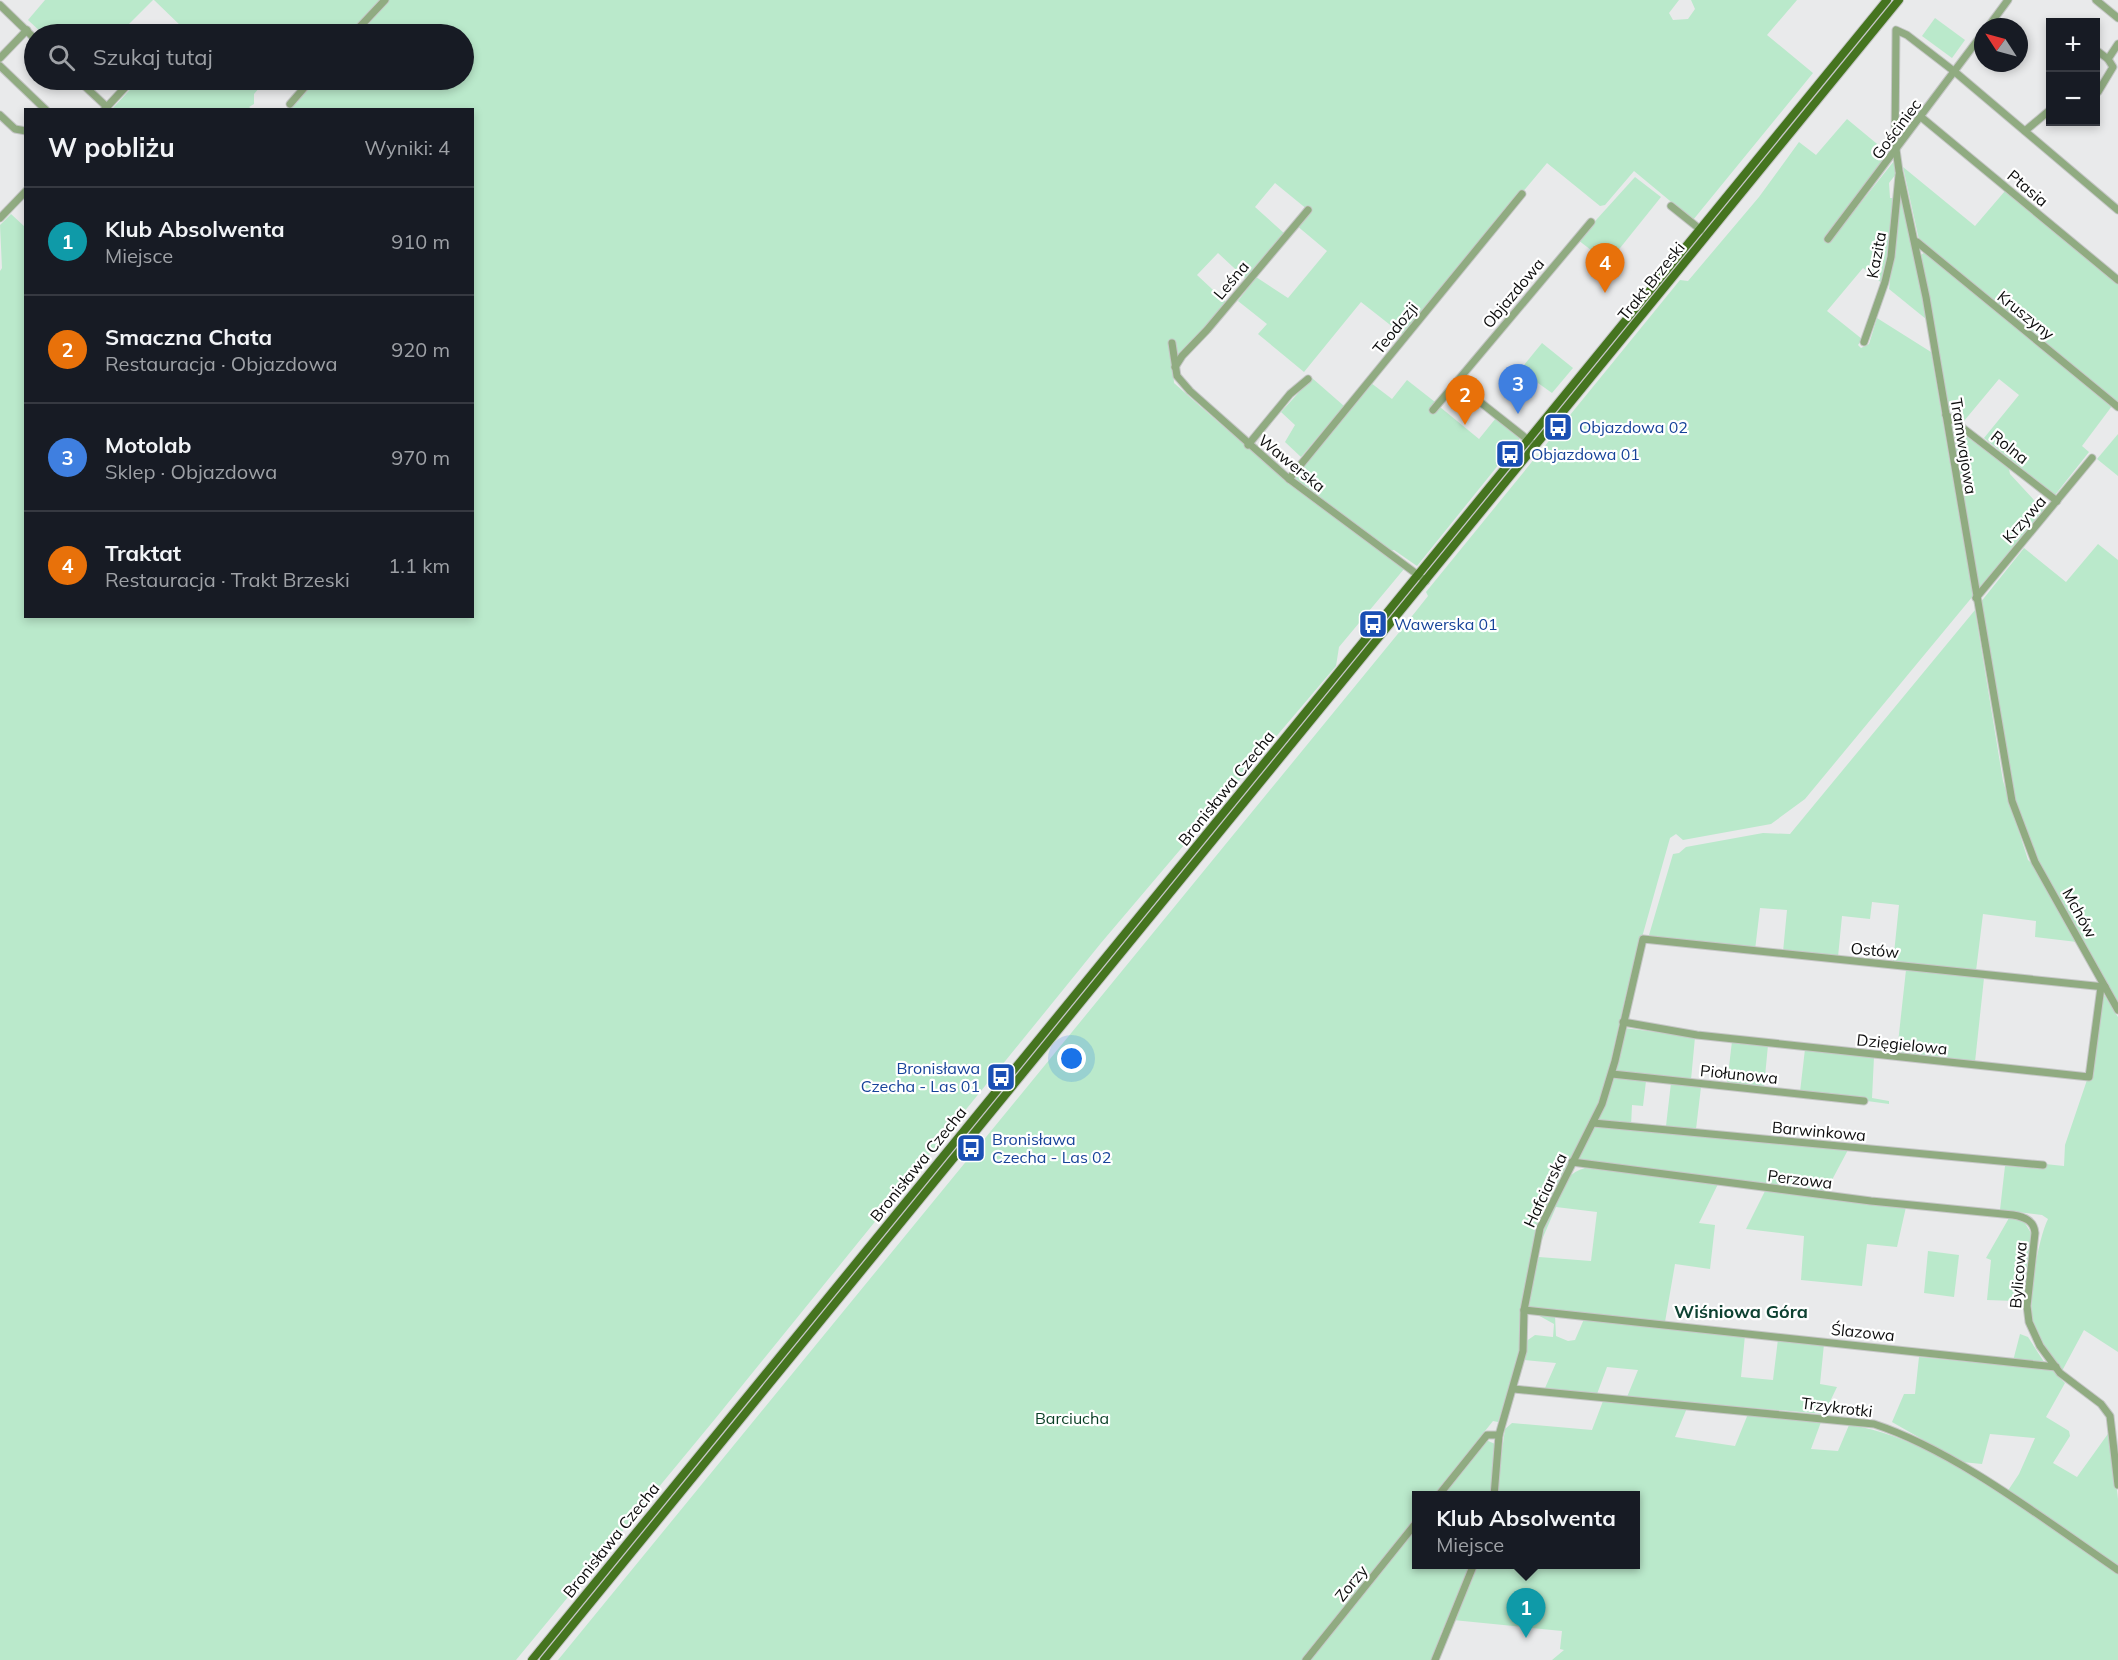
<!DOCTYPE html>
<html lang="pl">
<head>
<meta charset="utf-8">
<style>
	body { margin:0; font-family:Mulish,sans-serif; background:#20242c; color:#f1f3f6 }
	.controls { position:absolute; right:18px; top:18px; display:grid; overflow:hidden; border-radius:0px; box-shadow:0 3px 9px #0003 }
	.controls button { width:54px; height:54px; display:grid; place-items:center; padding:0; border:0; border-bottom:2px solid #363941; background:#171b24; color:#f1f3f6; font:30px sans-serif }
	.compass { position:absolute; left:1974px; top:18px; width:54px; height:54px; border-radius:50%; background:#171b24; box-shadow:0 3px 9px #0003; rotate:306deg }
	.you { position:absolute; left:1072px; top:1059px; width:21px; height:21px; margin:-15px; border:4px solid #fff; border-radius:50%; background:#1a73e8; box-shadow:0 0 0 9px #1a73e833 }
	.badge { display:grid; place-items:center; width:39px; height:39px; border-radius:50%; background:#d93025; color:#fff; font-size:20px; font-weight:700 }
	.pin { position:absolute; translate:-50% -50px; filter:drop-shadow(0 2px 3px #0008) }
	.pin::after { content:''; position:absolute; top:32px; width:21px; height:18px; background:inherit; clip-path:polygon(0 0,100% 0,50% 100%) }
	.popup { position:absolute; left:1412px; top:1491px; width:228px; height:78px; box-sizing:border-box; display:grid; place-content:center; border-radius:0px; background:#171b24; filter:drop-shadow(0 2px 4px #0005); font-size:20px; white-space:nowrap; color:#9ea1a6 }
	.popup b { font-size:22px; color:#f1f3f6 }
	.popup::after { content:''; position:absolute; left:50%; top:100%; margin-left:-12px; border:12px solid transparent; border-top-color:#171b24 }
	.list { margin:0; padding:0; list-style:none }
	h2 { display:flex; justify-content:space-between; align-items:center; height:78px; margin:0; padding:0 24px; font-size:26px }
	h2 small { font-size:20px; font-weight:400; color:#9ea1a6 }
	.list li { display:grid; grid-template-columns:39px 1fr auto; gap:18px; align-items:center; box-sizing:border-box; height:108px; padding:0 24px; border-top:2px solid #363941 }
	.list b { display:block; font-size:22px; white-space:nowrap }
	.list p { margin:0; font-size:20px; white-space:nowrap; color:#9ea1a6 }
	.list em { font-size:20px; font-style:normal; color:#9ea1a6 }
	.icon { flex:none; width:33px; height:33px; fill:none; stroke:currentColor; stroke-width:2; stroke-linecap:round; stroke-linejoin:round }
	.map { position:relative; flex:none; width:2118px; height:1660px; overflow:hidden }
	.search { position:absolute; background:#171b24; box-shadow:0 3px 9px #0003; left:24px; top:24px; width:450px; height:66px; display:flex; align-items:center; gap:15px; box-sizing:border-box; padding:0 21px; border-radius:33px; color:#9ea1a6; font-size:22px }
	.panel { position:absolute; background:#171b24; box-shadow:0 3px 9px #0003; left:24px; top:108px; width:450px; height:510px; border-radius:0px }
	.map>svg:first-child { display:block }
	.green { fill:#bae9cb }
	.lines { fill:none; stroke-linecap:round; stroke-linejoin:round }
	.minor-casing { stroke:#c6c7c7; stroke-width:9 }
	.major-casing { stroke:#c6c7c7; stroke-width:10 }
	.minor { stroke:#90ab81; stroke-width:7 }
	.major { stroke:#45741f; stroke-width:8 }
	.labels { text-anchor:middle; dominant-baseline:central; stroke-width:4.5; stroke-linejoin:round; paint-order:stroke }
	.street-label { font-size:16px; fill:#0d0d0d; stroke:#fff }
	.transit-label { font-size:16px; fill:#164399; stroke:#fff; text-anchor:start }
	.park-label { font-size:16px; fill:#083e24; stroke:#fff }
	.neighbourhood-label { font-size:18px; font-weight:bold; fill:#0e4232; stroke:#fff }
</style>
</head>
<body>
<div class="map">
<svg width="2118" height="1660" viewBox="0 0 2118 1660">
	<rect width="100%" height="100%" fill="#e9eaeb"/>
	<g class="green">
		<path d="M45,0H153L119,34H43L28,20Z"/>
		<path d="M154,0H382L350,34H177L183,28Z"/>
		<path d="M389,0H1679L1669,13L1673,20L1688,19L1695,9L1691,0H1797L1767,35L1813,73L1693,220L1634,171L1605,205L1600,206L1547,163L1403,335L1361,302L1304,372L1258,334L1267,324L1238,301L1256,277L1288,298L1327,251L1296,225L1308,210L1275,183L1255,207L1285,234L1247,280L1218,253L1197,275L1227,303L1173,370L1174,383C1247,449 1323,511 1404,569L1339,647L1336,666L1101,943L715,1419L516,1660H0V271L2,268L0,225L11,214L25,227L26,616H472V110L288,109L313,84V80H464V34H356Z"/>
		<path d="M1935,18L1965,40L1952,58L1922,36Z"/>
		<path d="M139,80H266L254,94V104L249,107L252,109H112Z"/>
		<path d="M1847,119L1888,153L1825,236L1831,240L1894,161L1896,174L1889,183L1890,198H1895L1883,284L1863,268L1827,311L1862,339L1858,345L1861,348L1869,344L1877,318L1931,352L1973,596L1805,799L1771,824L1683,840L1676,834L1670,838L1626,994L1601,1104L1550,1198L1539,1223L1521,1351L1498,1422L1493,1421L1434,1495L1416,1496V1517L1303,1660H558L1401,630L1428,596L1426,592L1680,280L1688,281L1759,197L1799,142L1816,155Z"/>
		<path d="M1903,167L1975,226L2005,191L2118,284V403L1919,240Z"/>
		<path d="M1635,177L1661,197L1608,263L1578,240Z"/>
		<path d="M1902,190L1926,319L1889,289L1900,192Z"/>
		<path d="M1925,252L2112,406L2082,446L2089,452L2055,495L1984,438L2019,395L1999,379L1964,421L1949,410L1921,255Z"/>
		<path d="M1542,343L1573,368L1552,393L1520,370Z"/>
		<path d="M1312,378L1344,406L1301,457L1285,442L1295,425L1281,412Z"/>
		<path d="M1407,380L1435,402L1429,410L1433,414L1440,407L1479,439L1496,418L1520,438L1417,566L1394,550L1389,551L1293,478L1371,383L1392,399Z"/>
		<path d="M1951,421L2009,469L2010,474L2044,511L1979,589L1967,532Z"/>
		<path d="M2118,434V476L2097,459Z"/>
		<path d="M2098,544L2118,560V1004L2035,859L2015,801L1980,603L2024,548L2066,582Z"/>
		<path d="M1975,610L2003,781L2028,860L2034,865L2077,942L2035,937L2036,921L1983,914L1976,971L1893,963L1899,905L1872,902L1870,919L1842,916L1838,957L1783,952L1787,910L1760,908L1755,950L1653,938L1649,935L1673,854L1679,853L1686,847L1763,833L1790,834Z"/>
		<path d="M1385,621L1388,623L540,1660H536Z"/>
		<path d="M1906,970L1984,978L1975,1062L1897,1052Z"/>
		<path d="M2102,995L2105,996L2118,1017V1352L2084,1330L2062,1371C2051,1358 2037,1341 2033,1324C2027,1302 2038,1239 2048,1219L2042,1215L2000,1210L2005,1166L2044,1169L2045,1164L2064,1166L2065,1145L2087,1080Z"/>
		<path d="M1624,1028L1695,1037L1691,1080L1614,1073Z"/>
		<path d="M1732,1041L1768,1045L1764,1087L1727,1084Z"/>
		<path d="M1805,1049L1874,1057L1872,1098L1889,1101V1104L1867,1101V1098L1800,1092Z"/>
		<path d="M1613,1076L1646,1081L1643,1106L1632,1105L1631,1126L1598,1122Z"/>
		<path d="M1671,1083L1701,1087L1696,1129L1666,1126Z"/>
		<path d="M1596,1125L1849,1148L1825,1193L1577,1161Z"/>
		<path d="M1585,1168L1718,1184L1699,1223L1715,1225L1710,1269L1675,1264L1665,1322L1525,1308L1539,1257L1591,1261L1597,1212L1556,1207L1541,1242C1546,1216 1557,1175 1585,1168Z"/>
		<path d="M1765,1191L1906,1207L1897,1247L1867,1244L1862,1286L1801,1280L1804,1236L1746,1229Z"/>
		<path d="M2009,1218L2023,1220L2031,1233L2024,1295L2014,1301L1987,1300L1991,1260L1986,1258Z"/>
		<path d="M1928,1251L1959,1255L1954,1297L1924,1293Z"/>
		<path d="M1536,1314L1555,1316L1556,1336L1568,1341L1575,1340L1584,1319L1745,1335L1741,1377L1773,1380L1778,1339L1824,1344L1820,1384L1837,1387L1824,1414L1627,1397L1638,1370L1607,1367L1597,1394L1545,1388L1556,1363L1523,1360L1525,1342L1535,1335L1553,1337L1554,1324Z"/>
		<path d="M2020,1334L2028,1337L2046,1365L2013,1361Z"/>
		<path d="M1919,1357L2052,1370L2065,1383L2046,1417L2069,1431L2070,1436L2053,1463L2077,1477L2110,1431L2118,1499V1565L2007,1492L2019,1474L2035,1438L1990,1434L1982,1464L1962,1462L1892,1422L1904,1394H1915Z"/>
		<path d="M1603,1401L1687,1408L1675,1437L1735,1446L1748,1414L1821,1422L1811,1449L1838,1451L1849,1425C1935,1436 2045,1524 2118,1574V1660H1552L1564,1650L1560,1649L1562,1631L1453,1620L1478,1565L1636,1564V1496L1496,1495L1505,1429L1512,1423L1592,1430Z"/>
		<path d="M1486,1440L1495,1444L1492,1495L1442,1496Z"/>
		<path d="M1416,1528V1564L1472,1565L1441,1633L1432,1660H1311Z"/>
	</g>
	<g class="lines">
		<g class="minor-casing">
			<g id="minor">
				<path d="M2096,0L2118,18"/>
				<path d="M0,5L34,38"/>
				<path d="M1988,27L2008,0"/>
				<path d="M353,34L385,0"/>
				<path d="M2096,50L2108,59L2118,44"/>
				<path d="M0,58L27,30"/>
				<path d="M0,66L46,110"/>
				<path d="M78,80L107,107"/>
				<path d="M2098,92L2113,67L2108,59"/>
				<path d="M290,104L311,80"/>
				<path d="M104,110L132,80"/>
				<path d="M0,115L15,129L26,131"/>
				<path d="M1921,117L2118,280"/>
				<path d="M2025,131L2050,110"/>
				<path d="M1671,206L1701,230"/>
				<path d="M2118,210L1955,72L1907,35L1896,30L1895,142L1899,171L1926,297L2012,801L2035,862L2118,1010"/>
				<path d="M0,218L26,191"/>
				<path d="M1828,239L1983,33"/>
				<path d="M1917,242L2118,407"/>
				<path d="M1864,342L1885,282L1891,257L1899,175"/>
				<path d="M1172,343L1177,376L1190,391L1289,479L1426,581"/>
				<path d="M1175,367L1182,356L1207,330L1308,210"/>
				<path d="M1456,383L1532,443"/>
				<path d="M1433,410L1591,222"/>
				<path d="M1946,415L2057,501"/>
				<path d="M1248,445L1290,394L1308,379"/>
				<path d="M1289,479L1522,194"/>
				<path d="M1976,598L2092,458"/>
				<path d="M1623,1022L1697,1035L2089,1077L2101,987"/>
				<path d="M1612,1074L1864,1101"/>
				<path d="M1593,1123L2043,1165"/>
				<path d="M1572,1162L1871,1201L2013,1215C2025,1217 2034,1221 2035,1233L2027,1306L2029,1322L2040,1346L2060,1373L2101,1404L2110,1416L2118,1485"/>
				<path d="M1524,1310L2056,1367"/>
				<path d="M1514,1389L1874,1424C1956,1451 2046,1521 2118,1570"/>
				<path d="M1438,1496L1487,1435H1499"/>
				<path d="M1494,1496L1499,1435L1523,1351L1524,1310L1540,1228L1602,1104L1615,1061L1643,939L2105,987"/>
				<path d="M1306,1660L1416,1523"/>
				<path d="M1435,1660L1474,1564"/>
			</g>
		</g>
		<g class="major-casing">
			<g id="major">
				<path d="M532,1660L1887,0"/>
				<path d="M544,1660L1899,0"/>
			</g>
		</g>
		<use href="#minor" class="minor"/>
		<use href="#major" class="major"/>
	</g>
	<defs>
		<g id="bus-square" transform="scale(1.5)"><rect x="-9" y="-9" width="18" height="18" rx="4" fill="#1a4fb4" stroke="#fff"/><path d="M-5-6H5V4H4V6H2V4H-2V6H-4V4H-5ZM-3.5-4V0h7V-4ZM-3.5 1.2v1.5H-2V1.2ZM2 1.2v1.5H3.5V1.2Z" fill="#fff"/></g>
	</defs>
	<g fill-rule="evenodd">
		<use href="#bus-square" x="1558" y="427"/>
		<use href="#bus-square" x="1510" y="454"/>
		<use href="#bus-square" x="1373" y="624"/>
		<use href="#bus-square" x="1001" y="1077"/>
		<use href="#bus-square" x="971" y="1148"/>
	</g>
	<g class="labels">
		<g class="street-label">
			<text transform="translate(1896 129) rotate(-53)">Gościniec</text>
			<text transform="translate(2028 188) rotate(40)">Ptasia</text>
			<text transform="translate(1876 255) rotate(-79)">Kazita</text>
			<text transform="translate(1231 280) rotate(-50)">Leśna</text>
			<text transform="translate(1651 281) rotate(-51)">Trakt Brzeski</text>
			<text transform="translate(1513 293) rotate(-50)">Objazdowa</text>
			<text transform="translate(2026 315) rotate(39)">Kruszyny</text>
			<text transform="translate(1395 328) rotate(-51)">Teodozji</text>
			<text transform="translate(1964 446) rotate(81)">Tramwajowa</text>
			<text transform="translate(2010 447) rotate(38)">Rolna</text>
			<text transform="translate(1292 463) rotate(39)">Wawerska</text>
			<text transform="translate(2024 519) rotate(-49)">Krzywa</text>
			<text transform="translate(1226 788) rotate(-51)">Bronisława Czecha</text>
			<text transform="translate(2080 913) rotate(61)">Mchów</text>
			<text transform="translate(1875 950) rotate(5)">Ostów</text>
			<text transform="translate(1902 1044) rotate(6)">Dzięgielowa</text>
			<text transform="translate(1739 1074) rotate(6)">Piołunowa</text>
			<text transform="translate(1819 1131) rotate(5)">Barwinkowa</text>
			<text transform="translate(918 1164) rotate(-51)">Bronisława Czecha</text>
			<text transform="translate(1800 1179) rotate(7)">Perzowa</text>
			<text transform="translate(1545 1190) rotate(-65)">Hafciarska</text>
			<text transform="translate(2018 1275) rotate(-85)">Bylicowa</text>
			<text transform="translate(1863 1332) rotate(6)">Ślazowa</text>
			<text transform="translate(1837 1407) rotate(7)">Trzykrotki</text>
			<text transform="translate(611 1540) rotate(-51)">Bronisława Czecha</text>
			<text transform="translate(1351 1583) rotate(-51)">Zorzy</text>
		</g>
		<g class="transit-label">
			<text x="1579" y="427">Objazdowa 02</text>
			<text x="1531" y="454">Objazdowa 01</text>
			<text x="1394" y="624">Wawerska 01</text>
			<text x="980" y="1068" text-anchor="end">Bronisława<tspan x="980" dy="18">Czecha - Las 01</tspan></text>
			<text x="992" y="1139">Bronisława<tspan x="992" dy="18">Czecha - Las 02</tspan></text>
		</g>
		<g class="park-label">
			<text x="1072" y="1418">Barciucha</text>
		</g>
		<g class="neighbourhood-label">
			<text x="1741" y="1311">Wiśniowa Góra</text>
		</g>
	</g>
</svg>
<div class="controls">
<button>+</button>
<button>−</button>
</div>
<svg class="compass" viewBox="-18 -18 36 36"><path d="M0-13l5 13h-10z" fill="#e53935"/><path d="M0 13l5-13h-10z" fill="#9ea1a6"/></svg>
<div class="you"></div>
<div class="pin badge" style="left:1526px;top:1638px;background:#0f9aa8">1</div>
<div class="popup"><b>Klub Absolwenta</b>Miejsce</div>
<div class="pin badge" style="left:1465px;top:425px;background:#e8710a">2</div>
<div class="pin badge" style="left:1518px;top:414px;background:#3f7fe0">3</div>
<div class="pin badge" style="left:1605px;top:293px;background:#e8710a">4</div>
<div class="search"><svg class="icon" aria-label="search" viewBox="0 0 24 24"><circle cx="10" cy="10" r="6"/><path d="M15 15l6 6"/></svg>Szukaj tutaj</div>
<section class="panel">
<h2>W pobliżu<small>Wyniki: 4</small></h2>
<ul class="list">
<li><span class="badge" style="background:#0f9aa8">1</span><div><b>Klub Absolwenta</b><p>Miejsce</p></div><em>910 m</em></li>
<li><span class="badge" style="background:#e8710a">2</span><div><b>Smaczna Chata</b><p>Restauracja · Objazdowa</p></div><em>920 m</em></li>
<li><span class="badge" style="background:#3f7fe0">3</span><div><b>Motolab</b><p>Sklep · Objazdowa</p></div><em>970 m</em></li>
<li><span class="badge" style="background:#e8710a">4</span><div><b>Traktat</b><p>Restauracja · Trakt Brzeski</p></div><em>1.1 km</em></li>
</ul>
</section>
</div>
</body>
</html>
